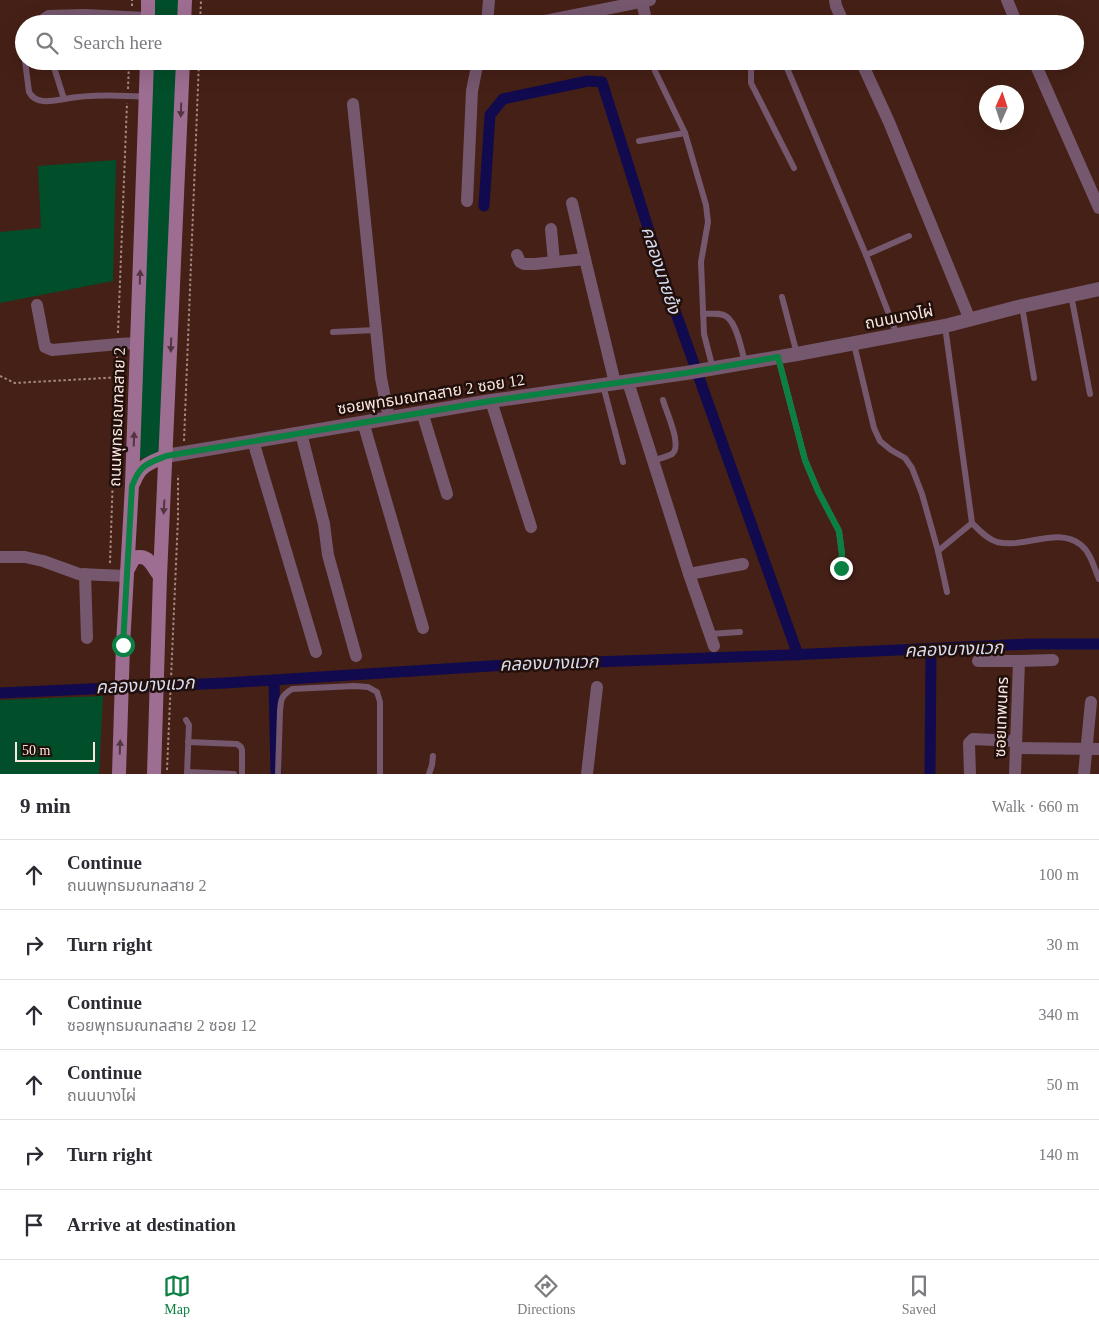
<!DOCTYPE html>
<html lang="en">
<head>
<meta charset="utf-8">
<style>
	body { margin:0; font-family:"Times New Roman","Noto Sans Thai",serif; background:#f2f2f3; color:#2b2b33 }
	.compass { position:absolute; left:979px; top:85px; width:45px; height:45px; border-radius:50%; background:#fff; box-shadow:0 5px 20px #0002; rotate:3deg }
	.scale { position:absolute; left:15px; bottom:12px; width:80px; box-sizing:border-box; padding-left:5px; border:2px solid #fbe7e1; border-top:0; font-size:14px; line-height:18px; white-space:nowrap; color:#fbe7e1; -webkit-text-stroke:4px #200f0b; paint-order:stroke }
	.stop { position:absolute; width:15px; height:15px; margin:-11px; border:4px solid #0b8043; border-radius:50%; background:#fff }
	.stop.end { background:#0b8043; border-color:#fff; box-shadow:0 1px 5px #0008 }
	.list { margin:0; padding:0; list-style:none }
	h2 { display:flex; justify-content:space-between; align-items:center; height:65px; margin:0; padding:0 20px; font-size:21px }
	h2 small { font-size:16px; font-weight:400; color:#7c7c81 }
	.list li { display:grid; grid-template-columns:32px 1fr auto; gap:15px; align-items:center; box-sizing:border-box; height:70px; padding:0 20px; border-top:1px solid #e1e1e2 }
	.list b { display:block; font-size:19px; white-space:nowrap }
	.list p { margin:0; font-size:16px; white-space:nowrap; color:#7c7c81 }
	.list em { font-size:16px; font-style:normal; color:#7c7c81 }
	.icon { flex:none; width:28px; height:28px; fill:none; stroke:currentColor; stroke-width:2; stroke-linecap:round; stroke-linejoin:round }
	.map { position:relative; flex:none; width:1099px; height:774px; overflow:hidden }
	.search { position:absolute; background:#fff; box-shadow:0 5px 20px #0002; left:15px; right:15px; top:15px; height:55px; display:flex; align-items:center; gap:12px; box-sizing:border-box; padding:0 18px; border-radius:28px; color:#7c7c81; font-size:19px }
	.sheet { height:485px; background:#fff }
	nav { display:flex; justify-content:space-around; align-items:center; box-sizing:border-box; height:70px; border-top:1px solid #e1e1e2; background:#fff; font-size:14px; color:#7c7c81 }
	nav a { display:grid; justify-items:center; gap:2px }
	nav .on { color:#0b8043 }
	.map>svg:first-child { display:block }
	.green { fill:#004e2a }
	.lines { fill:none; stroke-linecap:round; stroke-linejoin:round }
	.canal { stroke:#110a4e; stroke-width:11 }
	.path { stroke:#a58981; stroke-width:2; stroke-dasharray:2.5 2.5; stroke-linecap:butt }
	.service { stroke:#75576e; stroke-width:6 }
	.minor { stroke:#75576e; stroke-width:12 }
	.tertiary { stroke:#75576e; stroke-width:14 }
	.secondary { stroke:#9e6e92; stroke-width:14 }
	.oneway { fill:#523541 }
	.route { stroke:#0b8043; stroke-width:6 }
	.labels { text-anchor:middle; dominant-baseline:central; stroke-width:5; stroke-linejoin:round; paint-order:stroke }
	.street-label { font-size:16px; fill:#fbe7e1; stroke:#200f0b }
	.water-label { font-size:18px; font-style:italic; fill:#d9ddf2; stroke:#200f0b }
</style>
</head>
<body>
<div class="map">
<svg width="1099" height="774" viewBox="0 0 1099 774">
	<rect width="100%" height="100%" fill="#452016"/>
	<g class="green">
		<path d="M155,0H179L178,24H154Z"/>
		<path d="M153,61H177L160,451L149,457L139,459Z"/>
		<path d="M116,160L113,281L0,303V232L41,228L38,166Z"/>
		<path d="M103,696L99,774H0V700Z"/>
	</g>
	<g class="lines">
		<g class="canal">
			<path d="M484,206L490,115L503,99L588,81L602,82L667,288L798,655"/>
			<path d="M274,680L276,774"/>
			<path d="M0,693L225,683L506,665L789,655L1031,644H1099"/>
			<path d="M930,774L931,649"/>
		</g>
		<g class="path">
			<path d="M132,6V0"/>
			<path d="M200,24L201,0"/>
			<path d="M128,89L129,61"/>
			<path d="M118,333L127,103"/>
			<path d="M0,376L15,383L123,377"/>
			<path d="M184,441L199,61"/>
			<path d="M110,563L117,356"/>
			<path d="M167,770L178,518V475"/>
		</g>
		<g class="service">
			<path d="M41,24L40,21L42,17L48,13L85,12L147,15"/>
			<path d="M24,37V53"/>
			<path d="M25,61L29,92C36,105 52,101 64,99"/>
			<path d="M52,61L64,99C90,94 119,95 146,97"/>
			<path d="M754,61L751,66V83L794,168"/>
			<path d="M784,61L866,255L897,335"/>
			<path d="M655,71L685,133L706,205L708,222L701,262L704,334L713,369"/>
			<path d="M639,141L685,133"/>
			<path d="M866,255L909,236"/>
			<path d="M1071,295L1090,394"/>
			<path d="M782,297L797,354"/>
			<path d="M1022,306L1034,378"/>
			<path d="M703,314C710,314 721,312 727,317C737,324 742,351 745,363"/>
			<path d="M945,326L972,523C979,530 987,539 997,542C1024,549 1058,526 1081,545C1091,553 1094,568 1099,579"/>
			<path d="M333,332L376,330"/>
			<path d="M854,344L874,428L880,441L891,450L905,458L912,468L922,494L938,551L947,592"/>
			<path d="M778,357L805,460L818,491L839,531L842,554L841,568"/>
			<path d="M603,385L623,462"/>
			<path d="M653,461C658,459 666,457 672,454C683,446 666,412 663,400"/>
			<path d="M938,551L972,523"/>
			<path d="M710,634L740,632"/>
			<path d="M186,720L189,725L187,774"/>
			<path d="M188,742L237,744L241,747L242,750V774"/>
			<path d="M187,772L234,774"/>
			<path d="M278,774L280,711C281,699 281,696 292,689L354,686L368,687L377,692L380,702V774"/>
			<path d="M429,774L432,765L433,756"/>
		</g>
		<g class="minor">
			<path d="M835,0L836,6L844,24"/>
			<path d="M1007,0L1017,24"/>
			<path d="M642,2L647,24"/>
			<path d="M487,24L489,0"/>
			<path d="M530,24L650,0"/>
			<path d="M861,61L889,122L970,320"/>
			<path d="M1034,61L1099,208"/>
			<path d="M353,104L381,378L389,418"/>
			<path d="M467,201L472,91L478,61"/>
			<path d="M572,203L585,259L615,383"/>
			<path d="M551,229L554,261"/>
			<path d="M517,255L520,262L524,264H535L585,259"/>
			<path d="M37,305L45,347L52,350L119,344L137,343"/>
			<path d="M628,382L689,574L714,646"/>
			<path d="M491,401L531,527"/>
			<path d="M422,412L447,494"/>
			<path d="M363,422L423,628"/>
			<path d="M301,433L324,524L328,555L356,656"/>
			<path d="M253,441L316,652"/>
			<path d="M0,557H25L43,561L79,574L126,576"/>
			<path d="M85,574L87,638"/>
			<path d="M689,574L743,564"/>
			<path d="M978,661H1019L1053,660"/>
			<path d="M1016,748L1099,749"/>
			<path d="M587,774L597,687"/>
			<path d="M970,774L969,743L973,739L1016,741"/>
			<path d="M1015,774L1019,661"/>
			<path d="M1084,774L1091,702"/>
		</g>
		<path class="tertiary" d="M166,456L491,401L686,373L797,354L945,326L1022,306L1099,289"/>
		<g class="secondary">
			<path d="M148,24V0"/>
			<path d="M184,24L185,0"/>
			<path d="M134,482C140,465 150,463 166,456"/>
			<path d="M127,571L134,558C149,553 152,567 160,576"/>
			<path d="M119,774L123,645L132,485L147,61"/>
			<path d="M154,774L160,576L183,61"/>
		</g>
	</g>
	<defs><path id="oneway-solid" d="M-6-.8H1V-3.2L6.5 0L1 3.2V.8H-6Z" transform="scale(1.25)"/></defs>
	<g class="oneway">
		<use href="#oneway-solid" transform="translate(181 110) rotate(92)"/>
		<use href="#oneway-solid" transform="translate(140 277) rotate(-88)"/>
		<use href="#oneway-solid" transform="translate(171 345) rotate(92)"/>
		<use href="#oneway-solid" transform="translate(134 439) rotate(-88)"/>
		<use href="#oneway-solid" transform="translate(164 507) rotate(93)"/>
		<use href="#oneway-solid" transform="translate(120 747) rotate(-88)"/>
	</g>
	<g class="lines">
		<path class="route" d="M123,645L132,486C140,465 146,464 166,456L491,401L686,373L778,357L805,460L818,491L839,531L842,554L841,568"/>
	</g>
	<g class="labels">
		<g class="street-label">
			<text transform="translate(899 317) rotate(-11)">ถนนบางไผ่</text>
			<text transform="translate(431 394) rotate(-9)">ซอยพุทธมณฑลสาย 2 ซอย 12</text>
			<text transform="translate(117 417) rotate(-88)">ถนนพุทธมณฑลสาย 2</text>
			<text transform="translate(1001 717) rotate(-88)">ซอยเทพนคร</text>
		</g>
		<g class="water-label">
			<text transform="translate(661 270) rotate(72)">คลองนายย้ง</text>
			<text transform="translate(954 649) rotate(-2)">คลองบางแวก</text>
			<text transform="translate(549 663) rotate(-2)">คลองบางแวก</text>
			<text transform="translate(145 685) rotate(-3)">คลองบางแวก</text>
		</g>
	</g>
</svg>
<svg class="compass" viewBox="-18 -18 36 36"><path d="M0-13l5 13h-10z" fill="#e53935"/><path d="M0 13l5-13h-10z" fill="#7c7c81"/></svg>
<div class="scale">50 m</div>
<div class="stop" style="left:123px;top:645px"></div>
<div class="stop end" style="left:841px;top:568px"></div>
<div class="search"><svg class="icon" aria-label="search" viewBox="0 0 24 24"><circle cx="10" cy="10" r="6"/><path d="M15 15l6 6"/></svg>Search here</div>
</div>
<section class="sheet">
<h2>9 min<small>Walk · 660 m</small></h2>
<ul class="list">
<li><svg class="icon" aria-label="ahead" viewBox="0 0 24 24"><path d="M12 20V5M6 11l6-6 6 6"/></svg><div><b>Continue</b><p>ถนนพุทธมณฑลสาย 2</p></div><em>100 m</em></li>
<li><svg class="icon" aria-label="right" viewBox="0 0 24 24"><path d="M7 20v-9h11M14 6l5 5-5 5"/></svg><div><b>Turn right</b></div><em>30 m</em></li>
<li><svg class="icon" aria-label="ahead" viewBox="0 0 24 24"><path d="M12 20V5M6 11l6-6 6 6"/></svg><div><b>Continue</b><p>ซอยพุทธมณฑลสาย 2 ซอย 12</p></div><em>340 m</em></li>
<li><svg class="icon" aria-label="ahead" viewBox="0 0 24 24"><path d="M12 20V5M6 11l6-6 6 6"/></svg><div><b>Continue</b><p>ถนนบางไผ่</p></div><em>50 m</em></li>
<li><svg class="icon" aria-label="right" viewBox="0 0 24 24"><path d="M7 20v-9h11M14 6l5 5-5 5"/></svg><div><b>Turn right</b></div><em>140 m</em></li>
<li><svg class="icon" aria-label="arrive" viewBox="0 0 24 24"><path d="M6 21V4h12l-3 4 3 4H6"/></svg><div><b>Arrive at destination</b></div></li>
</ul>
</section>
<nav>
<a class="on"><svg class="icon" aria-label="map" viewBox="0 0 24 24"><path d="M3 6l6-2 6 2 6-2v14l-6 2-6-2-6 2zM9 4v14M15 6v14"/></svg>Map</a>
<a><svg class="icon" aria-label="directions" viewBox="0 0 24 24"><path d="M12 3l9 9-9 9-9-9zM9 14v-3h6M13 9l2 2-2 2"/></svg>Directions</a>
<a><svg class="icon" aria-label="saved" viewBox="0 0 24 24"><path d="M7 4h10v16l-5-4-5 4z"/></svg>Saved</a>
</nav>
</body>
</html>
